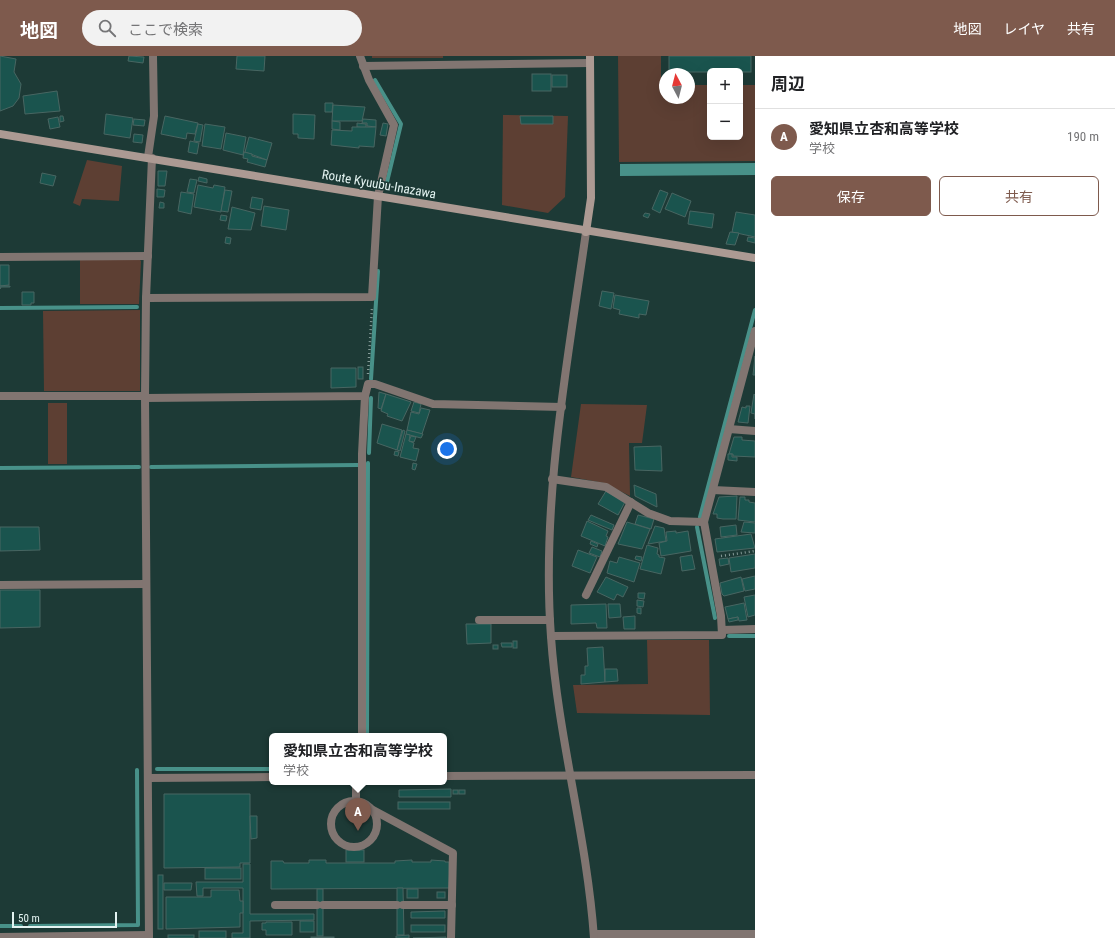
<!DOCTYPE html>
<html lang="ja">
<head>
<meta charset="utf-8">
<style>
	body { margin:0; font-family:"Roboto Condensed","Noto Sans JP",sans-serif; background:#f2f2f2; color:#202124 }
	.controls { position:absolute; right:12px; top:12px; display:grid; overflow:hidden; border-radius:6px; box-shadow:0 4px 16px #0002 }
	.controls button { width:36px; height:36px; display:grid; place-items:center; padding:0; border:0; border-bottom:1px solid #e0e0e0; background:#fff; color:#202124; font:20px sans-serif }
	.compass { position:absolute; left:659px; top:12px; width:36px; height:36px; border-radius:50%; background:#fff; box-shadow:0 4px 16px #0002; rotate:353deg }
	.scale { position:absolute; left:12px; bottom:10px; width:105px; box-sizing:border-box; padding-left:4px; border:2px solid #e3f3f1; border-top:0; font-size:11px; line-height:14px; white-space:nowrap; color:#e3f3f1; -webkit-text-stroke:3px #1d3a36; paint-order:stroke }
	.you { position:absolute; left:447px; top:393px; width:14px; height:14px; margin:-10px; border:3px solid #fff; border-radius:50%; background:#1a73e8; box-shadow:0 0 0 6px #1a73e833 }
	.badge { display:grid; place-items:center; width:26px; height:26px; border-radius:50%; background:#7e5a4d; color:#fff; font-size:13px; font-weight:700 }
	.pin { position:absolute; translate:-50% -33px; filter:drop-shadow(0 1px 2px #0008) }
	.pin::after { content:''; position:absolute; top:21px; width:14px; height:12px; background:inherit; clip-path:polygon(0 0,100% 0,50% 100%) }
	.popup { position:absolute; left:269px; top:677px; width:178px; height:52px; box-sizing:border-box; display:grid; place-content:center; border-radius:6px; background:#fff; filter:drop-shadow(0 1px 3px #0005); font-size:13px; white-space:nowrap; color:#757577 }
	.popup b { font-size:15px; color:#202124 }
	.popup::after { content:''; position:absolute; left:50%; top:100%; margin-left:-8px; border:8px solid transparent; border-top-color:#fff }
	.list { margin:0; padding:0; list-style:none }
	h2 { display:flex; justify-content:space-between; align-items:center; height:52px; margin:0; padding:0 16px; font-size:17px }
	h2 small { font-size:13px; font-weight:400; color:#757577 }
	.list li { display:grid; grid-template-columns:26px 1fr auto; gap:12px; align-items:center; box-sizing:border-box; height:56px; padding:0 16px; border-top:1px solid #e0e0e0 }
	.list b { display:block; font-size:15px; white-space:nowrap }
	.list p { margin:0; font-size:13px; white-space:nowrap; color:#757577 }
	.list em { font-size:13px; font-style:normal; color:#757577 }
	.actions { display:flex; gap:8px; padding:12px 16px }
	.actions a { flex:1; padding:9px 0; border:1px solid #7e5a4d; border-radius:6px; text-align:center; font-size:14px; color:#7e5a4d }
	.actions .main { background:#7e5a4d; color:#fff }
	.icon { flex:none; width:22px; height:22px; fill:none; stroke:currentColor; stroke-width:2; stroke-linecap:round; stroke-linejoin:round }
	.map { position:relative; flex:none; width:755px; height:882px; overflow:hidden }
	header { display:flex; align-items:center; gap:24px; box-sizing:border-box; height:56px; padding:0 20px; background:#7e5a4d; color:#fff }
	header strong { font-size:19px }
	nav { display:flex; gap:22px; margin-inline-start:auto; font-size:14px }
	.search { width:280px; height:36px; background:#f2f2f2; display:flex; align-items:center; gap:10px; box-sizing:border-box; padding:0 14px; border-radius:22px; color:#757577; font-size:15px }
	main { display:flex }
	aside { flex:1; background:#fff }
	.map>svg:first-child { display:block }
	.green { fill:#5d3f33 }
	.water { fill:#489189 }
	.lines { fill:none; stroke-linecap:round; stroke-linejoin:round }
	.stream { stroke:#489189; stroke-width:4 }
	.building { fill:#1a544e; stroke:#486662 }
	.path { stroke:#859b98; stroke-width:2.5; stroke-dasharray:1 3; stroke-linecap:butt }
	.service { stroke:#817571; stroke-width:8 }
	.minor { stroke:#817571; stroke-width:8 }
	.tertiary { stroke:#817571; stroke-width:8 }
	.secondary { stroke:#ac9a93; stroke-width:8 }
	.labels { text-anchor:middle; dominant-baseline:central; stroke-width:3; stroke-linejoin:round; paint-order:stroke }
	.street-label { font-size:13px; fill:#e3f3f1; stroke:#1d3a36 }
</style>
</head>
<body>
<header>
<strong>地図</strong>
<div class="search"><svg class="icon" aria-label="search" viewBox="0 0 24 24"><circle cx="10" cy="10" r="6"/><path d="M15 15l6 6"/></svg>ここで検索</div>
<nav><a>地図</a><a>レイヤ</a><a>共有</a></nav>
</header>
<main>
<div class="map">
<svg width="755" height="882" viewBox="0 0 755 882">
	<rect width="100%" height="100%" fill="#1d3a36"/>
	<g class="green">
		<rect x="372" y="0" width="71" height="2"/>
		<path d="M618,0H661V29L665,30V42H689V29H710V81H740V29H755V105L619,106Z"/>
		<path d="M503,59L568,60L565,141L548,157L502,149Z"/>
		<path d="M87,104L122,110L119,145L82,143L80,150L73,147Z"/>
		<path d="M80,203H139L141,205L139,248H80Z"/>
		<path d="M140,254V335H44L43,255Z"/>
		<rect x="48" y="347" width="19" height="61"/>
		<path d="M581,348L647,349L642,387H629L630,440L604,427L571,421Z"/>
		<path d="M647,584H709L710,659L577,657L573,629L648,628Z"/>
	</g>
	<path class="water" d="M755,107V119L620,120V108Z"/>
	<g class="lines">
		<g class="stream">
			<path d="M375,24L401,68L386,130"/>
			<path d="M0,252L137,251"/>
			<path d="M371,323L378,215"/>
			<path d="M369,397L371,342"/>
			<path d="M151,411L358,409"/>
			<path d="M0,412L139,411"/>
			<path d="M700,461L755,254"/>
			<path d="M697,471L715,562"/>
			<path d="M729,580H755"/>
			<path d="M367,680L368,407"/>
			<path d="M157,713H272"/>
			<path d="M0,870H21"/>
			<path d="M30,870L138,869L137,714"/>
		</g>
	</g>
	<g class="building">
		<path d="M0,0L16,3L14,16L21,28L19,42L13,50L0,55Z"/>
		<path d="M129,0L144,1L143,7L128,5Z"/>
		<path d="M237,0H265L264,15L236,13Z"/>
		<rect x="669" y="0" width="82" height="16"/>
		<rect x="532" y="18" width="19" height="17"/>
		<rect x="552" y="19" width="15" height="12"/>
		<path d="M57,35L60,55L25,58L23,40Z"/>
		<path d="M325,47H333L332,56H325Z"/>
		<path d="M333,49L365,51L362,65H332Z"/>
		<path d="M106,58L133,62L130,82L104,78Z"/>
		<path d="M293,58L315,59L314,83L298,82V78H293Z"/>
		<path d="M60,60H63L64,65L60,66Z"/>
		<path d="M165,60L198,67L195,78L187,77L186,83L161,78Z"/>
		<path d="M520,60H553V68H521Z"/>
		<path d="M58,61L60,71L50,73L48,63Z"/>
		<path d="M134,63L145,64L144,70L133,69Z"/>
		<path d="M363,63L376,64V71L367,70V67H362Z"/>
		<path d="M332,65L340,66V74L332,73Z"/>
		<path d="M357,67L366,68V72L357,71Z"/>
		<path d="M383,67L388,68L386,80L380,79Z"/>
		<path d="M198,68L203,69L200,86L194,85Z"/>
		<path d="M205,68L225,71L221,93L202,90Z"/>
		<path d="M352,71H376L374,91L359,90V92L331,89L332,74L352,75Z"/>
		<path d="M226,77L246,81L243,99L223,94Z"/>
		<path d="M134,78L143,79L142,87L133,86Z"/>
		<path d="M249,81L272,87L267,104L245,96Z"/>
		<path d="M190,85L199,87L197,98L188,96Z"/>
		<path d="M244,96L252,98V100L267,104L265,111L247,106L248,103L243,102Z"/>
		<path d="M158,115H167L165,130H158Z"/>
		<path d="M42,117L56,120L53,130L40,127Z"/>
		<path d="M199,121L207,123V127L198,125Z"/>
		<path d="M190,123L197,124L194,137L187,136Z"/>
		<path d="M198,129L213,132L214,129L225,131L221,156L194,151Z"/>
		<path d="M157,133L165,134L164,141H157Z"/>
		<path d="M225,134L232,135L228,156L221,155Z"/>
		<path d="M660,134L668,137L660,157L652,153Z"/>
		<path d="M181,136L194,138L191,158L178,155Z"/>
		<path d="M672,137L691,145L685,161L665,153Z"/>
		<path d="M252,141L263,143L261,154L250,152Z"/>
		<path d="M160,146L164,147V152H159Z"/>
		<path d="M264,150L289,154L286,174L261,170Z"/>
		<path d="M232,151L255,157L251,174L228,173Z"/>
		<path d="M690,155L714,158L712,172L688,168Z"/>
		<path d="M736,156L755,159V181L732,176Z"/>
		<path d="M645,157L650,158L648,162L643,160Z"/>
		<path d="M221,159L227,160L226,165L220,164Z"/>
		<path d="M730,176L739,177L735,189L726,188Z"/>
		<path d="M226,181L231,182L230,188L225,187Z"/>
		<path d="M748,181L755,182V187L747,185Z"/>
		<path d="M0,209H9V229L0,230Z"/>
		<path d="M0,230H10V231H1L0,233Z"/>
		<path d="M602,235L614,237L611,253L599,250Z"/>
		<path d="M22,236H34V247H31V249H22Z"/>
		<path d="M615,239L649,245L646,259L639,258V262L619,258L620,254L613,252Z"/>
		<path d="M755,300V319H753Z"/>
		<rect x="358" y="311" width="5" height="12"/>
		<path d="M331,312H356V331L331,332Z"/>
		<path d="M379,336L386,338L381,353L378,352Z"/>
		<path d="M386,338L411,346L402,365L387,360L388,358L381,355Z"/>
		<path d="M754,338L755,339V363V358L751,357Z"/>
		<path d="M414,346L421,348L419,357L411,355Z"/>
		<path d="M746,350H750L748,367L738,366L742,351L746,352Z"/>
		<path d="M421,352L430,354L422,378L407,374L411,356L419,358Z"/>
		<path d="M382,368L402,374L397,394L377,387Z"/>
		<path d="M403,374L405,375L400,395L397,394Z"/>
		<path d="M407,374L423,378L421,382L406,378Z"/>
		<path d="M406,378L410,379L409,385L414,387L413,392L419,393L416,405L400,401Z"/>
		<path d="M411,380L416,381L414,386L409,385Z"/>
		<path d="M734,381H742V384L755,385V401L733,400V398H729Z"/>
		<path d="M661,390L662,415L635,414L634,391Z"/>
		<path d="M395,395L399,396L398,400L394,399Z"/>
		<path d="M728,398H732V401H737V405L728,404Z"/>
		<path d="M413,407L417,408L415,414L412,413Z"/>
		<path d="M634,429L656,438L657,451L635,440Z"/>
		<path d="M606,435L625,446L618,459L598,448Z"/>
		<path d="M737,440L736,463H723L717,462V458H713L719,441Z"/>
		<path d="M740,441H745V444H749V446L755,447V466L738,464Z"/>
		<path d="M591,459L614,469L612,474L588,464Z"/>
		<path d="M638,459L654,463L651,473L635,468Z"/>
		<path d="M587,465L608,475L606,480L608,481L605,490L581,480Z"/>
		<path d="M627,466L650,473L642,493L618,488Z"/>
		<path d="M744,466L755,467V477L741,476Z"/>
		<path d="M736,469L737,479L721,481L720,471Z"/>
		<path d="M655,470L664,472L666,485L648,488Z"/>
		<path d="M0,471H39L40,494L0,495Z"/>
		<path d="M676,475V477L688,475L691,495L661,500L659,487L667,485L666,476Z"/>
		<path d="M751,478L755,492L717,496L715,483Z"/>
		<path d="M591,485L598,488L597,491L590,488Z"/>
		<path d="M647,489L658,492L657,498L659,499V501L665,502L661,518L640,513Z"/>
		<path d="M592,491L602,495L600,501L589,497Z"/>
		<path d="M578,494L597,501L590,517L572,510Z"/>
		<path d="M755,498V512L731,516L729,502Z"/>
		<path d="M692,499L695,513L682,515L680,501Z"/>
		<path d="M636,500L642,501L641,505L635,503Z"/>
		<path d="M619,501L640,507L634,526L607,517L610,505L617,507Z"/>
		<path d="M728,502L729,508L720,510L719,503Z"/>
		<path d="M755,520V533L745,535L742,523Z"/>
		<path d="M606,521L628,531L623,541L617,538L614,544L597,536Z"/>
		<path d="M741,521L744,535L724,540L722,538L720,527Z"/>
		<path d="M0,534H40V571L0,572Z"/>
		<path d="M638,537H645L644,543L638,542Z"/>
		<path d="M755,539V559L748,561L744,541Z"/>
		<path d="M637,544L644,545L643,551L637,550Z"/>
		<path d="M744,547L747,564L739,565L738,561L728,563L725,551Z"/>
		<path d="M606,548L607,572H597L596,567L571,568V549Z"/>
		<path d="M608,548H620L621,561L609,562Z"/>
		<path d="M637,552H641V558L637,557Z"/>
		<path d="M635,560V573H624L623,561Z"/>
		<path d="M738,561V564L729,566L728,563Z"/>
		<path d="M466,568H491V587L467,588Z"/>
		<rect x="513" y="585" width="4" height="7"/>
		<path d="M501,587H512V591H502Z"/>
		<rect x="493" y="589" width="5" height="4"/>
		<path d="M603,591L605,626L581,628V619H585V610H588L587,592Z"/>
		<path d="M605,613H617L618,625L605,626Z"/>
		<path d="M451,733V741H399V734Z"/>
		<rect x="453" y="734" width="5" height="4"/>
		<rect x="459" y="734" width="6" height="4"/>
		<path d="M164,738H250V807H240V811L164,812Z"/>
		<rect x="398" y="746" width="52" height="7"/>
		<path d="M250,760H257V782L251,783Z"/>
		<rect x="346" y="794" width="18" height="12"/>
		<path d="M309,804H326V807H395V805L412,804V806H431V804L445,805V806H449L450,832L271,833V805H283L284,807H309Z"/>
		<path d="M243,808H250V858H314V864L250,865V882H232V877H243V832H203V840H197L196,826H243Z"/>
		<rect x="205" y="812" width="36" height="11"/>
		<rect x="158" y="819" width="5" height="54"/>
		<path d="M164,827H192L191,834H164Z"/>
		<path d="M397,832H403L404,879H397Z"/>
		<rect x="317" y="833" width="6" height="47"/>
		<rect x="407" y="833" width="11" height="9"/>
		<path d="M211,834H239L240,845H243V857H240V871L166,873V841H211Z"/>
		<rect x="437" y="836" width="8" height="6"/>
		<path d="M445,855V862H411V856Z"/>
		<rect x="300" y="865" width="14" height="11"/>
		<path d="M266,866H292V879H266V874H262V867H266Z"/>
		<rect x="411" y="869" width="34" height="7"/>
		<rect x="199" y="875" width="27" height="7"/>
		<rect x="168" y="879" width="26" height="3"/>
		<path d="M409,879V882H396V880Z"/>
		<rect x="311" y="881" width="23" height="1"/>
		<path d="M446,881V882H413Z"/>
	</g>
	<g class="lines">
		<g class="path">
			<path d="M368,318L372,252"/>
			<path d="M721,500L755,495"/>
		</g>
		<g class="service">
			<path d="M0,529L146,528"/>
			<path d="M586,539L631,446"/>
			<path d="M479,564H550"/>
			<path d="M356,744V726"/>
			<circle cx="354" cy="768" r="23"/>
			<path d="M373,754L453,797L451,882"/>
			<path d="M275,849H317"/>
			<path d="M323,849H397"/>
			<path d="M403,849H452"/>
		</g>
		<g class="minor">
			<path d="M363,10L590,7"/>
			<path d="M148,101L154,60L153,0"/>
			<path d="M0,201L148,200"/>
			<path d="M146,242L372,241L378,140L394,69L369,24L360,0"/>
			<path d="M0,340H145"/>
			<path d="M145,342L365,340L368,328H375L433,348L562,351"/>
			<path d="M729,373L755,375"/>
			<path d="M552,423L606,431L648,457L670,465L704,466"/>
			<path d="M713,434L755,436"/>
			<path d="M722,574L755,573"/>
			<path d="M551,580L722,579L721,560L704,466L755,275"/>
			<path d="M362,680V398L365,340"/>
			<path d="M444,720L755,719"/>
			<path d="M148,722L272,721"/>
			<path d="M594,878H755"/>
			<path d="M0,881L149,879"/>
			<path d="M149,882L145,340L146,242L152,102"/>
		</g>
		<path class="tertiary" d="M586,176C567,310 541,445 551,581C558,682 587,781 594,882"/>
		<g class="secondary">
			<path d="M0,78L755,202"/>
			<path d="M586,176L591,142L590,0"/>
		</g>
	</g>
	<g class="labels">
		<g class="street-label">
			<text transform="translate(379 128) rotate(10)">Route Kyuubu-Inazawa</text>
		</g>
	</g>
</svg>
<div class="controls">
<button>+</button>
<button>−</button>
</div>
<svg class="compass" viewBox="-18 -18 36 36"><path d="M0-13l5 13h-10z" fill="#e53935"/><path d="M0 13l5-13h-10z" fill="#757577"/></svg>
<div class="scale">50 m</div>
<div class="you"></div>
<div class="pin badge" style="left:358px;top:775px">A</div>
<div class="popup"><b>愛知県立杏和高等学校</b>学校</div>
</div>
<aside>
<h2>周辺<small></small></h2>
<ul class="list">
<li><span class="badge">A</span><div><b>愛知県立杏和高等学校</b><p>学校</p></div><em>190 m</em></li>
</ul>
<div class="actions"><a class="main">保存</a><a>共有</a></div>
</aside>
</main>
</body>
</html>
